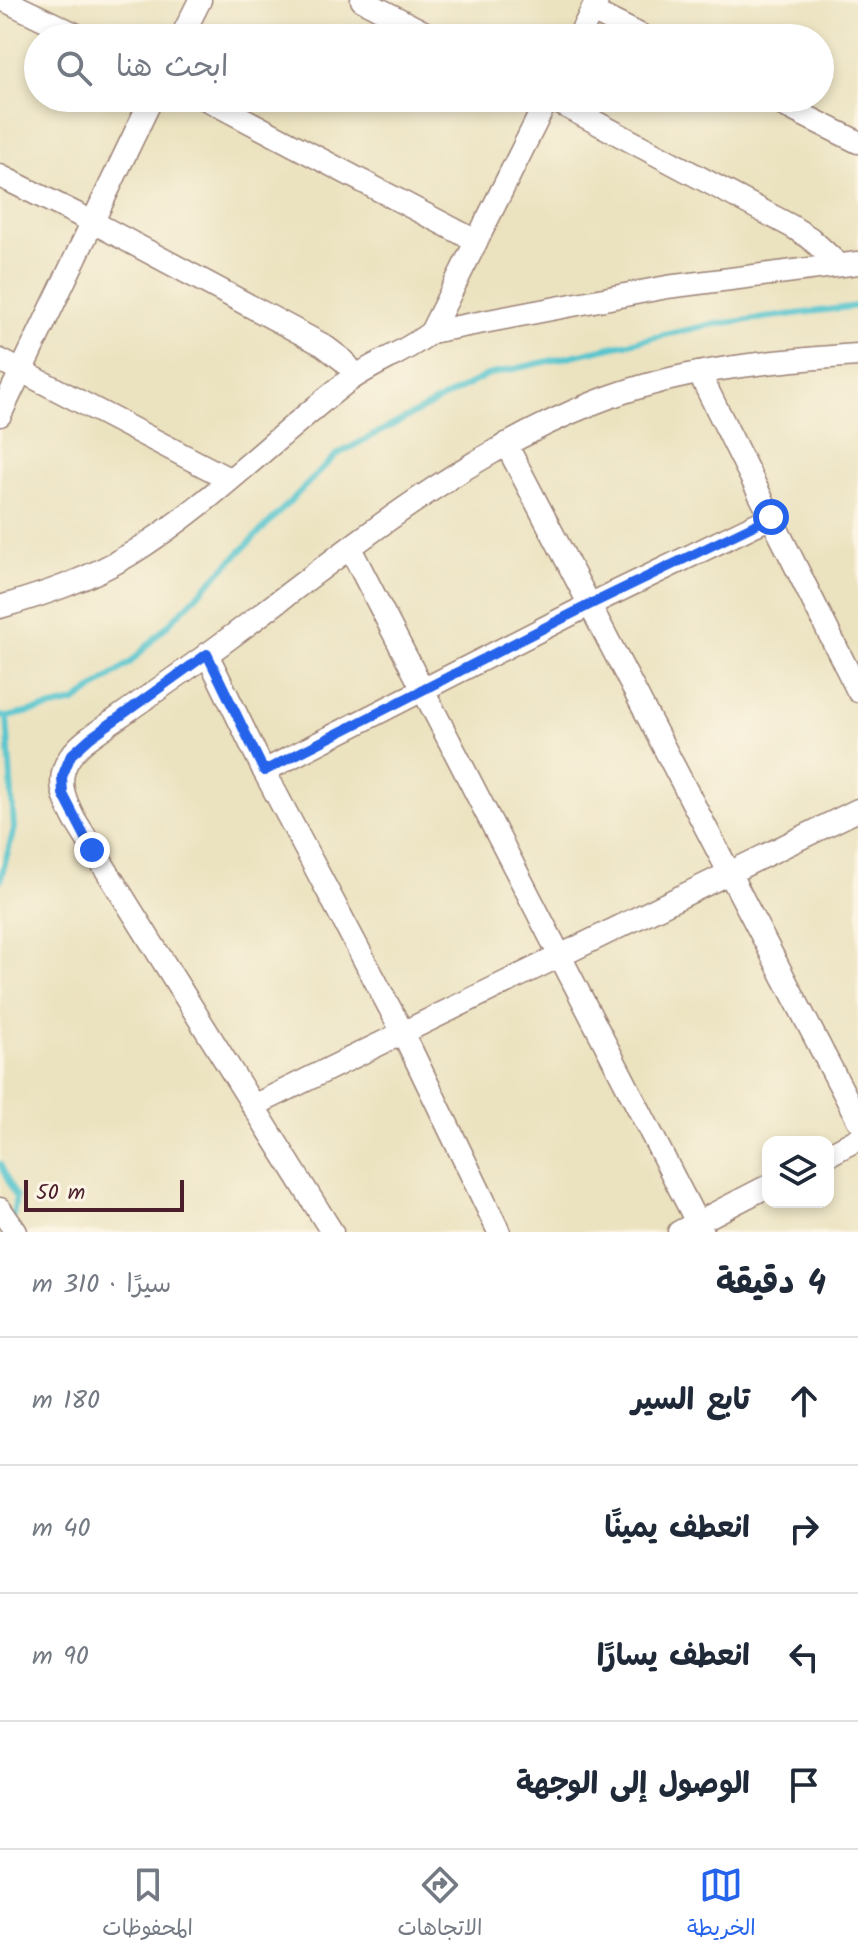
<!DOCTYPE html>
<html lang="ar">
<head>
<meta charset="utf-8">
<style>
	body { margin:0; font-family:Kalam,"Playpen Sans Arabic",sans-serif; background:#f6f6f7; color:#1f2937; direction:rtl }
	.controls { position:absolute; right:24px; bottom:24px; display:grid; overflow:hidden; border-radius:16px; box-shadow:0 4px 12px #0003 }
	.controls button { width:72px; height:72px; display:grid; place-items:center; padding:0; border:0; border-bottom:2px solid #e0e1e3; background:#fff; color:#1f2937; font:40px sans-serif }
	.scale { position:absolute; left:24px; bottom:20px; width:160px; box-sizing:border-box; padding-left:8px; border:4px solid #4a1f2b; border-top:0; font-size:22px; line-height:28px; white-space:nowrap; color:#4a1f2b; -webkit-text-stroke:6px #fcf5e5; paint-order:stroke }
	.stop { position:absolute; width:24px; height:24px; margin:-18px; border:6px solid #2563eb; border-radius:50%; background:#fff }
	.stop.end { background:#2563eb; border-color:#fff; box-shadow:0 2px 8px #0008 }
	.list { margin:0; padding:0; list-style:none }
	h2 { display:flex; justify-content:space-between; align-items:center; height:104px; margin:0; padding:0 32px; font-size:34px }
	h2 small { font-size:26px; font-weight:400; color:#747a83 }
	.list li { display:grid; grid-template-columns:52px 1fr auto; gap:24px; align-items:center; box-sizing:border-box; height:128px; padding:0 32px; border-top:2px solid #e0e1e3 }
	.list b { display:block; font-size:30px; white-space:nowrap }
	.list em { font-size:26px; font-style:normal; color:#747a83 }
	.icon { flex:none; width:44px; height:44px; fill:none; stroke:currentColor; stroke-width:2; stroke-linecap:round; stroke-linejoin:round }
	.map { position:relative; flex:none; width:858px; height:1232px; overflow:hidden; direction:ltr }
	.search { position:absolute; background:#fff; box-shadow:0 4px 12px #0003; left:24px; right:24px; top:24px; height:88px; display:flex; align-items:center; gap:20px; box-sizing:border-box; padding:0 28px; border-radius:44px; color:#747a83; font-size:30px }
	.sheet { height:616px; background:#fff }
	nav { display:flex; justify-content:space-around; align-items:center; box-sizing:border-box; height:112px; border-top:2px solid #e0e1e3; background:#fff; font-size:22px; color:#747a83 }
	nav a { display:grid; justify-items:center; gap:4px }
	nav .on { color:#2563eb }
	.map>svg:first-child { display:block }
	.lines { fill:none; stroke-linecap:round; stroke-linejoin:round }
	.stream { stroke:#58c5ce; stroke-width:6 }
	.street-casing { stroke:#9a8075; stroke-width:25 }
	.street { stroke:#fff; stroke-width:22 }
	.route { stroke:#2563eb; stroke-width:10 }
</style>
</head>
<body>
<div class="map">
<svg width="858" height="1232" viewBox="0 0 858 1232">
	<rect width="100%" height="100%" fill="#fcf5e5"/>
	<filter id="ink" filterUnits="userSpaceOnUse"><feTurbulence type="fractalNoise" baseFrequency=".0125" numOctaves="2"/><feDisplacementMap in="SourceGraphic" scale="16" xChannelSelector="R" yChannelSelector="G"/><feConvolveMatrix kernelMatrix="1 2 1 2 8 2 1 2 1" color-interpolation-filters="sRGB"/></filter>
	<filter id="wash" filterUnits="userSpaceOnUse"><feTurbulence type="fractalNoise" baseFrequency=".006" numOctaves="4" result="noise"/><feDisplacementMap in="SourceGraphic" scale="32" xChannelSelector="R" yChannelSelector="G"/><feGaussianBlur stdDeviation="1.8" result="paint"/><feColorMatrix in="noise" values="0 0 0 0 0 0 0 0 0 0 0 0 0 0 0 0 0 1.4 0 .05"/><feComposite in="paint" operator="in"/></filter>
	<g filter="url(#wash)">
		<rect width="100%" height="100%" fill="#ebe2bf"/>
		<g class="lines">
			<g class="stream">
				<path d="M0,716L7,717L75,702L131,662L336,455L487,375L709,325L858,306"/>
				<path d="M0,881L14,829L7,717"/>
				<path d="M0,1164L16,1197L13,1216"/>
			</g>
		</g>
	</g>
	<g filter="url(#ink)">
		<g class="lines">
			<g class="street-casing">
				<g id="street">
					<path d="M4,0L83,38"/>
					<path d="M362,0L435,38"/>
					<path d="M592,11L646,38"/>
					<path d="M181,38L200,0"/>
					<path d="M578,38L597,1"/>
					<path d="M204,98L476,241"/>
					<path d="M550,98L791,226L810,238L838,264"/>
					<path d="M769,98L858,142"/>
					<path d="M0,176L91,221L323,345L344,361L355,375"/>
					<path d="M431,332L667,287L858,263"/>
					<path d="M0,360L229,479"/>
					<path d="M699,373L858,691"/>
					<path d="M0,415L152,98"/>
					<path d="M506,444L858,1120"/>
					<path d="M350,548L702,1232"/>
					<path d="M0,607C45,594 89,579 129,555C206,508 272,440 343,385C370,364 407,352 431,332L548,98"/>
					<path d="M207,654L264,771L403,1033L499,1232"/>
					<path d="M264,771L591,604L771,517"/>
					<path d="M253,1106L858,810"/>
					<path d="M828,1155L858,1139"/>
					<path d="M0,1209L16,1232"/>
					<path d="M332,1232L75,820C64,799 55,779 70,757C81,741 101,730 116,719C146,698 176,677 205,656C332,564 449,460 596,402C679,369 770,361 858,355"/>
					<path d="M679,1232L768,1186"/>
				</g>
			</g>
			<use href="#street" class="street"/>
		</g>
	</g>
	<g class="lines" filter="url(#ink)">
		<path class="route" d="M92,850L63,794L62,777L71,755L90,738L207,654L264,771L591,604L771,517"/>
	</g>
</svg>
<div class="controls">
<button><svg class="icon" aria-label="layers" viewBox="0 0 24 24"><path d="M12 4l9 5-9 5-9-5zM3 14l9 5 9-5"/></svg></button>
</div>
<div class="scale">50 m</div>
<div class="stop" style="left:771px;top:517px"></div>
<div class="stop end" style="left:92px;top:850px"></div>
<div class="search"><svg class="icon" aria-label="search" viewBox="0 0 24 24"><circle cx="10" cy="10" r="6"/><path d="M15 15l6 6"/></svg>ابحث هنا</div>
</div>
<section class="sheet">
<h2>4 دقيقة<small>سيرًا · 310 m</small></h2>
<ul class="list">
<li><svg class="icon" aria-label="ahead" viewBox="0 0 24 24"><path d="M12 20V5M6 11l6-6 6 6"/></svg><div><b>تابع السير</b></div><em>180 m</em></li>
<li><svg class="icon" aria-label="right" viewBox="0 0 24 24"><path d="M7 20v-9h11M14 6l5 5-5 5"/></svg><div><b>انعطف يمينًا</b></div><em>40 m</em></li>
<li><svg class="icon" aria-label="left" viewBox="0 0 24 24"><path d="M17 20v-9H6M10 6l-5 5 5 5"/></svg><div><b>انعطف يسارًا</b></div><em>90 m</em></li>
<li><svg class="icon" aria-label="arrive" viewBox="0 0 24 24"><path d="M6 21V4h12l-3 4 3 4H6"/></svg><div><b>الوصول إلى الوجهة</b></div></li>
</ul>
</section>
<nav>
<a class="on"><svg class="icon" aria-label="map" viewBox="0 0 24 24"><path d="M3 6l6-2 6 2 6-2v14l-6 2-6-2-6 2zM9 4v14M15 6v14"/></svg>الخريطة</a>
<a><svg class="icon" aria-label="directions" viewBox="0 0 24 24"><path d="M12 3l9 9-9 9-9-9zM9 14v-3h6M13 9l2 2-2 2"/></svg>الاتجاهات</a>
<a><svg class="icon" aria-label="saved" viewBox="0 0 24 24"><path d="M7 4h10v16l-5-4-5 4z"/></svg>المحفوظات</a>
</nav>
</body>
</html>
